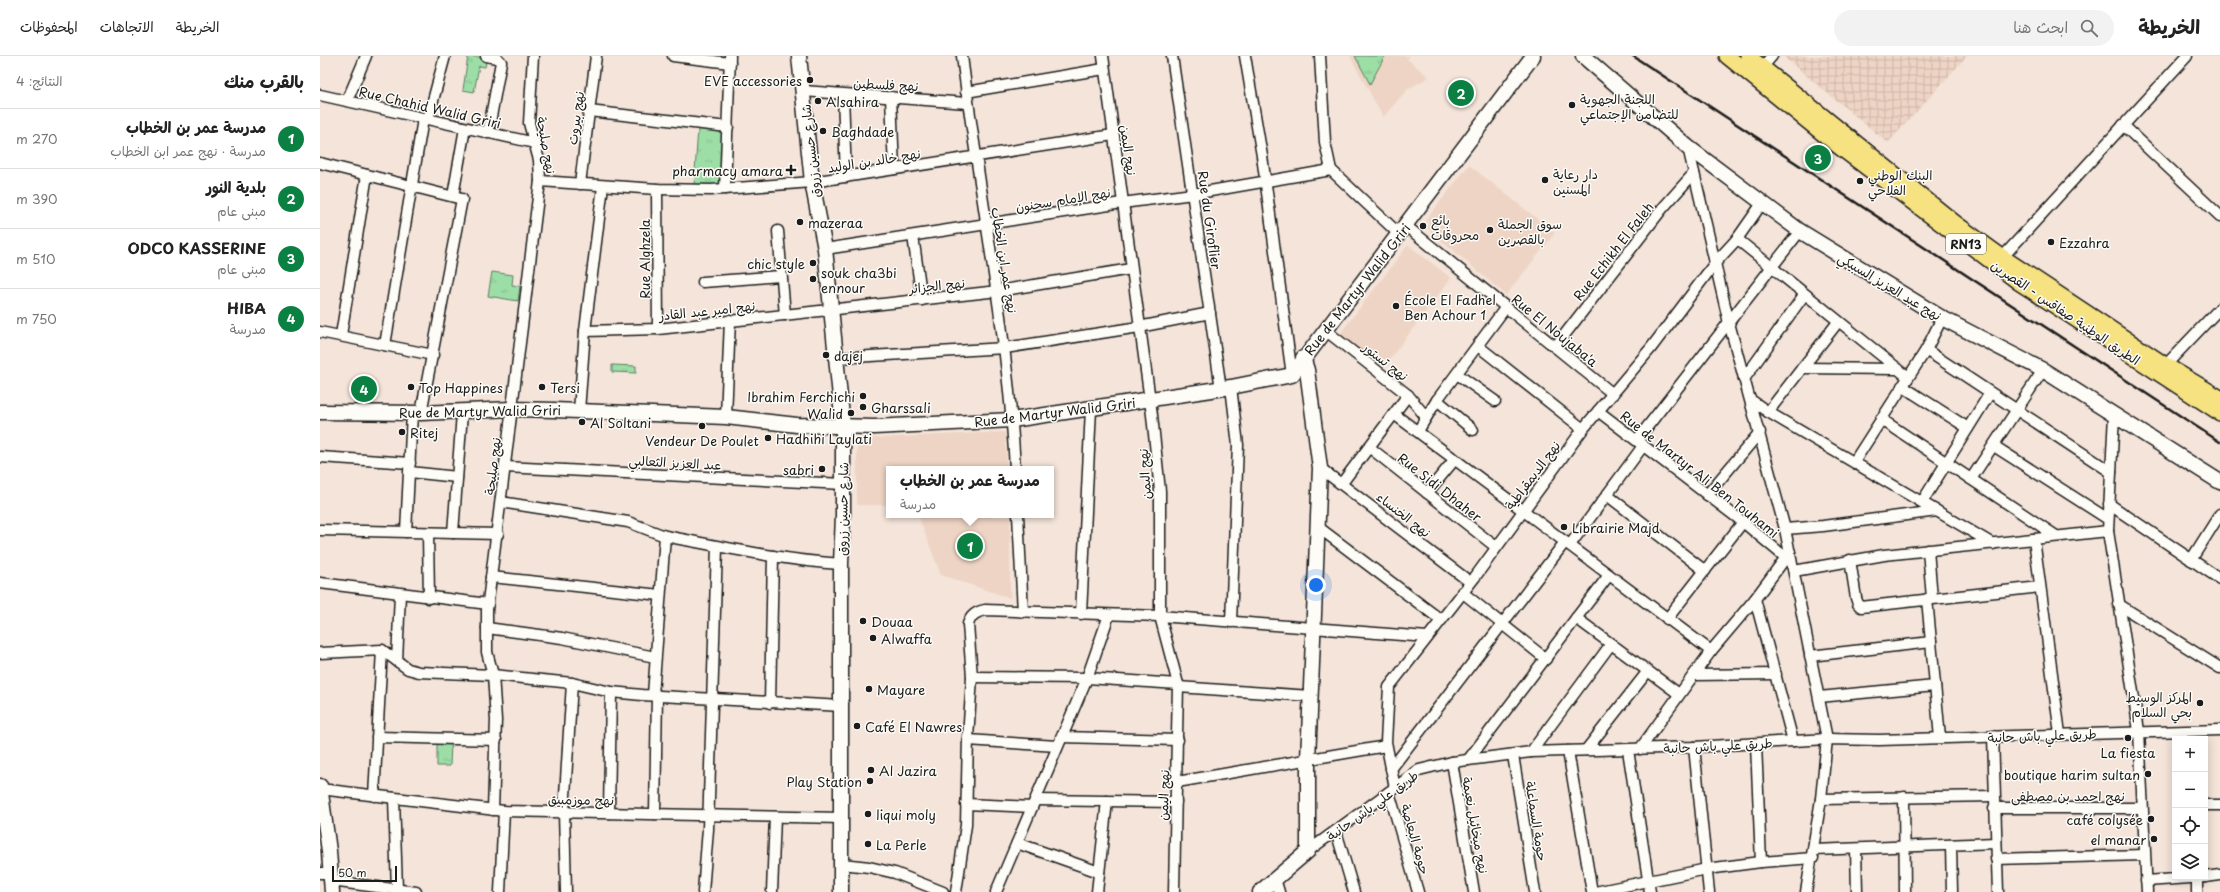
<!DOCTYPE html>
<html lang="ar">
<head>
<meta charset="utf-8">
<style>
	body { margin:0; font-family:"Playpen Sans","Playpen Sans Arabic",sans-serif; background:#f2f2f2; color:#222; direction:rtl }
	.controls { position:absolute; right:12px; bottom:12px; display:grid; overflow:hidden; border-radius:0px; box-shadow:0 2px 10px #0003 }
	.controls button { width:36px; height:36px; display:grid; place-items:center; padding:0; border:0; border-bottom:1px solid #e0e0e0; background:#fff; color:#222; font:20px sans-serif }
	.scale { position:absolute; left:12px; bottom:10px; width:65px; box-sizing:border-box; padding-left:4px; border:2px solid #1c1c1c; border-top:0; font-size:11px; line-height:14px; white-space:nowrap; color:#1c1c1c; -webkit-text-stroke:3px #fdfcf7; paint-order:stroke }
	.you { position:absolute; left:996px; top:529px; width:14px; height:14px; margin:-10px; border:3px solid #fff; border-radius:50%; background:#1a73e8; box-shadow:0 0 0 6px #1a73e833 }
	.badge { display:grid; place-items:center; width:26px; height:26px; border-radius:50%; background:#0b8043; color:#fff; font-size:13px; font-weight:700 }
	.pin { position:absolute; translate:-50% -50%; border:2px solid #fff; box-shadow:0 1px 4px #0006 }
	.popup { position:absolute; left:566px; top:410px; width:168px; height:52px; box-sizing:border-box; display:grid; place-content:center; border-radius:0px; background:#fff; filter:drop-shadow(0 1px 3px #0005); font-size:13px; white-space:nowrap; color:#767676 }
	.popup b { font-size:15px; color:#222 }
	.popup::after { content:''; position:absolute; left:50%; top:100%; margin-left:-8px; border:8px solid transparent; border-top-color:#fff }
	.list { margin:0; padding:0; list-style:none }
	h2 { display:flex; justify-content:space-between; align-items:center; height:52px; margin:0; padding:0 16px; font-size:17px }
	h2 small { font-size:13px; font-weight:400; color:#767676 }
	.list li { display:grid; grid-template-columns:26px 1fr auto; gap:12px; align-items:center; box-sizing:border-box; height:60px; padding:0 16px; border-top:1px solid #e0e0e0 }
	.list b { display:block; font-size:15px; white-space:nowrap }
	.list p { margin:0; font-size:13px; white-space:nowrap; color:#767676 }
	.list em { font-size:13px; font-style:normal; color:#767676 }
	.icon { flex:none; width:22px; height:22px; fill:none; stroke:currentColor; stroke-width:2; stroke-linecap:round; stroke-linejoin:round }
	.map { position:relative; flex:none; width:1900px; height:836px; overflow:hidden; direction:ltr }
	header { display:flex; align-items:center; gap:24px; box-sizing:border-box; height:56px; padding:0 20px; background:#fff; border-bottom:1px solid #e0e0e0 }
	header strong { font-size:19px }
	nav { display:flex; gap:22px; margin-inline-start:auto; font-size:14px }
	.search { width:280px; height:36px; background:#f2f2f2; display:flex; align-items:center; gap:10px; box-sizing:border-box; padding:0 14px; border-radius:22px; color:#767676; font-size:15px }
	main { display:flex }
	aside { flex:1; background:#fff }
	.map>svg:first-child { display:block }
	.built { fill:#eed4c4 }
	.industrial { fill:url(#industrial-grid) }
	.grass { fill:url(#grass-tufts); stroke:#5c7d62 }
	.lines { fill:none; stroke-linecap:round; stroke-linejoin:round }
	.street-casing { stroke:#1c1c1c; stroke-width:13 }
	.secondary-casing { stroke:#1c1c1c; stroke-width:17 }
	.primary-casing { stroke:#1c1c1c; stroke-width:18 }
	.street { stroke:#fdfcf7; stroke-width:10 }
	.secondary { stroke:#fdfcf7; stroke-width:14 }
	.primary { stroke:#f6e281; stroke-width:15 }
	.rail { stroke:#1c1c1c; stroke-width:2.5 }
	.poi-dot { fill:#1c1c1c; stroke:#fdfcf7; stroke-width:1.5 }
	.labels { text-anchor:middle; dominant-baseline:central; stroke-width:3; stroke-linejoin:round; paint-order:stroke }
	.shield { fill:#fdfcf7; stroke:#605f5e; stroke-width:1 }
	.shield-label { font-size:12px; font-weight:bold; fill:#1c1c1c }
	.poi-label { font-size:13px; fill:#1c1c1c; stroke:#fdfcf7; text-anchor:start }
	.street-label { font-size:13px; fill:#1c1c1c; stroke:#fdfcf7 }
</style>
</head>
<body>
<header>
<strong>الخريطة</strong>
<div class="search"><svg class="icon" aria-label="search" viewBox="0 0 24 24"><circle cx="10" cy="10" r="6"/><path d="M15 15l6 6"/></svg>ابحث هنا</div>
<nav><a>الخريطة</a><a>الاتجاهات</a><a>المحفوظات</a></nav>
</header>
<main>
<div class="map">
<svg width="1900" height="836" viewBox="0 0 1900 836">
	<defs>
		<pattern id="industrial-grid" width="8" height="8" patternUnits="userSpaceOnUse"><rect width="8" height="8" fill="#eed4c4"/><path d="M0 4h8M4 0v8" fill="none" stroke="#ccb5a8"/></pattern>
		<pattern id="grass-tufts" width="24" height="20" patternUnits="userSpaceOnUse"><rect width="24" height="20" fill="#9ddea7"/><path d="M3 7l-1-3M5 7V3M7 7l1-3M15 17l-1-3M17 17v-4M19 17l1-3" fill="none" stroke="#87be8f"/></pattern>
	</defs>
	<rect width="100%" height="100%" fill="#f4e4d9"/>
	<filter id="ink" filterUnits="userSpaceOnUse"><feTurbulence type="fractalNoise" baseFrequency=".025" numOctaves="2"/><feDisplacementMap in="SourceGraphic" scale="8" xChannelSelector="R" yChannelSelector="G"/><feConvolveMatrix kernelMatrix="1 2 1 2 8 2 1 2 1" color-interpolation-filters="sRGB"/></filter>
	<g filter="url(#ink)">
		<g class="built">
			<path d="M1030,0H1090L1087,3L1109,21L1088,33L1063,61Z"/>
			<path d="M1149,109L1235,177L1186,239L1106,171L1109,168L1105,165Z"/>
			<path d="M1088,189L1131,222L1063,312L1020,278Z"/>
			<path d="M685,376L687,413H569V449H537V383Z"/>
			<path d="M598,459L690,461V542L621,519Z"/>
		</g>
		<path class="industrial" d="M1466,0H1647L1568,87L1465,2Z"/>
		<g class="grass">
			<path d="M148,0L167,2L165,11L159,10L154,36L143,34Z"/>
			<path d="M1035,0H1065L1050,28Z"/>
			<path d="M378,73L404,75L402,130L374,129Z"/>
			<path d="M172,216L193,219L192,229L200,230L198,245L168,240Z"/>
			<path d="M292,309L316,310V317L292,316Z"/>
			<path d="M117,684L131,686L130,710H117Z"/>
		</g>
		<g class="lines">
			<g class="street-casing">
				<g id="street">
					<path d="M166,0L177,2L181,6L168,77"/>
					<path d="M353,0L410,7"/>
					<path d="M642,0C659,138 688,274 695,413"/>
					<path d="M783,0L832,359L840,435V560L858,628L854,836"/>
					<path d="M852,0L901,333"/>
					<path d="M925,0L942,100L972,319"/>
					<path d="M1000,0L1005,86L1011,114"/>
					<path d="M1439,15L1452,0"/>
					<path d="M483,35L647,47"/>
					<path d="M646,36L784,13"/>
					<path d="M0,39L215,87"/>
					<path d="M523,39L526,121"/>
					<path d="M571,41L574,113"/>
					<path d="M27,45L46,0"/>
					<path d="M269,55L408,71"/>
					<path d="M108,63L125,0"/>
					<path d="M1803,69L1900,160"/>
					<path d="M1368,91L1409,267L1465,473L1507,683L1501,743L1486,836"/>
					<path d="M0,107L142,143L101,357"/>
					<path d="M220,125L337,133L391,134L492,126L793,79"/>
					<path d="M260,128L276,0"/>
					<path d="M337,133L338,273"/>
					<path d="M405,133L410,0"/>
					<path d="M133,140L145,72"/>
					<path d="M1086,170L1293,338"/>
					<path d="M458,175L465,259"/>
					<path d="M593,180L602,244"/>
					<path d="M1417,183L1588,321"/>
					<path d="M505,193L802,147L873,138L1011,114L1079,178"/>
					<path d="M1679,205L1867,0"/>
					<path d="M383,226L461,220"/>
					<path d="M1005,274L1088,339L1106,361"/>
					<path d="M265,275L338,273L678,235L811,213"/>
					<path d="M0,276L113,299"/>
					<path d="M21,279L47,119"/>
					<path d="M65,289L103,63"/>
					<path d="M1158,290L1263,373"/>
					<path d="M1235,291L1342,153L1374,117"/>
					<path d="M1606,294L1791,416"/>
					<path d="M517,302L685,292L819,271L890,257"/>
					<path d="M1482,312L1576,313"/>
					<path d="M1842,313L1900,252"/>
					<path d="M1137,318L1175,345"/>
					<path d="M1424,323L1484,239"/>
					<path d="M1582,330L1648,372"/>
					<path d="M911,331L918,389L911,566"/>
					<path d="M1117,344L1153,374"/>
					<path d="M1431,344L1448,356L1673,488"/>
					<path d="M259,355L265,275L283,130"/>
					<path d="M1278,355L1423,466L1465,501"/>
					<path d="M1448,356L1518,266"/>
					<path d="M1074,358L1391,595"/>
					<path d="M1794,359L1788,475L1819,675L1827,836"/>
					<path d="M406,361L410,264"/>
					<path d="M1561,363L1736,480"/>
					<path d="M1098,375L1117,344L1186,251"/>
					<path d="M1317,384L1480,175"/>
					<path d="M1674,390L1788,463"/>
					<path d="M1049,391L1176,491"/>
					<path d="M0,401L90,407"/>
					<path d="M1534,406L1606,294L1622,262"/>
					<path d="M185,411L524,428"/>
					<path d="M1000,412L1150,526"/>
					<path d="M90,416L137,421"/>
					<path d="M1651,423L1723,314"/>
					<path d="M1022,427L1088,339"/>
					<path d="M1107,437L1135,403"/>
					<path d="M1287,439L1385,515"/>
					<path d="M1387,439L1440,376"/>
					<path d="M181,446L308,466L345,480"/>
					<path d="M1602,446L1670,337"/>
					<path d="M1789,448L1900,523"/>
					<path d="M698,459L703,556"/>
					<path d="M998,471L1121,564"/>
					<path d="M1465,473L1503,470L1617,455"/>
					<path d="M0,474L178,478"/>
					<path d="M86,476L92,357"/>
					<path d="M108,477L109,542"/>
					<path d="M133,477L142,357"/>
					<path d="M1714,483L1740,678"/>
					<path d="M1250,489L1323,390"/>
					<path d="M1608,494L1612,542"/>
					<path d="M1530,504L1536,542L1538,548L1541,551L1720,531"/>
					<path d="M1871,504L1900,458"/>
					<path d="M1474,515L1564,499L1788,475"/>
					<path d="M171,521L340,539"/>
					<path d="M0,527L168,548"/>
					<path d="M1142,536L1226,603"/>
					<path d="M1435,543L1473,685"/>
					<path d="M1607,543L1620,682"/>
					<path d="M1798,548L1900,612"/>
					<path d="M761,558L771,353"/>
					<path d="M1256,562L1359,638"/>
					<path d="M1347,563L1423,466"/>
					<path d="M167,572L242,582L335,601"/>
					<path d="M0,597L62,594L88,613L99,616L173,619L252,627L291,636L322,639L522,650"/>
					<path d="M1490,600L1611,586"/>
					<path d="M77,605L80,538"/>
					<path d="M1374,619L1456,618"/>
					<path d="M652,621L767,622L858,628"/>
					<path d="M858,631L991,640"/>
					<path d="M333,639L345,480C403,491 461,504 521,508"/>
					<path d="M1499,641L1615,630"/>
					<path d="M450,647L453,500"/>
					<path d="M1673,680L1678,836"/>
					<path d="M57,681L176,684"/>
					<path d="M741,681L858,684"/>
					<path d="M648,684L737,690"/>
					<path d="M1436,688L1441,806"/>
					<path d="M1374,691L1389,836"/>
					<path d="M1320,693L1391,595L1435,543L1470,496"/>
					<path d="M1266,694L1328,615"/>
					<path d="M1308,694L1330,836"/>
					<path d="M1248,695L1272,836"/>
					<path d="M1211,696L1291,588"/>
					<path d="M1193,699L1215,836"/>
					<path d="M1148,704L1289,519"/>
					<path d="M1132,706L1154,836"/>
					<path d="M1071,713L1245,486"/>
					<path d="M857,726L1066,690"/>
					<path d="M1075,732L1066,686L1069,631L1155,521L1263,373L1331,292L1395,207L1417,183L1443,146"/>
					<path d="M0,733L184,755L521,762"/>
					<path d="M1069,736L1098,836"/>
					<path d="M54,740L62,594"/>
					<path d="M1584,741L1585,836"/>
					<path d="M74,742L77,834"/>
					<path d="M1501,743L1674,740"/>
					<path d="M715,744L856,746"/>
					<path d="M646,748L712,751"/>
					<path d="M1885,749H1900"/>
					<path d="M1674,752H1821"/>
					<path d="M173,754L176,664L173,619L167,596V554L220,125L219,104L209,67L213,0"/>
					<path d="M289,757L291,636"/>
					<path d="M335,758L337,639"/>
					<path d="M1016,775L1034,836"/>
					<path d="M697,787L779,816"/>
					<path d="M1631,789L1632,836"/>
					<path d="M1536,793L1537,836"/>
					<path d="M1494,794L1676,787"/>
					<path d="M988,795L1099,714L1132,706L1211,696L1374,691L1507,683L1559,684L1900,674"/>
					<path d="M1676,803L1824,799"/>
					<path d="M522,808L549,811L575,817L623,836"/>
					<path d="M0,817H10"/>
					<path d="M1877,821V836"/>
					<path d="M1885,821L1900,819"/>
					<path d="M955,823L959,836"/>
					<path d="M11,825L96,836"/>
					<path d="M1826,825L1885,821"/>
					<path d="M180,836L184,755"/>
					<path d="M246,836L244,756L252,627"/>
					<path d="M383,836L388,773L397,491"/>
					<path d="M452,836L455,761"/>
					<path d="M636,836L646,769L648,682L652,621L648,568C651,559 656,556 665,554L840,560L1107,581"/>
					<path d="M676,836L767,622L789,559"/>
					<path d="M777,836L787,745"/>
					<path d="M1275,836L1387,813L1441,806L1493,802"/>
				</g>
			</g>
			<g class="secondary-casing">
				<g id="secondary">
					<path d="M479,0L492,126L505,193L523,370V459L521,508V836"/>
					<path d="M1263,0L1368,91L1480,175L1622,262L1723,314L1900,426"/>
					<path d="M0,356L101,357L192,353L234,354L406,361L477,369L554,371L692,364L911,331L972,319L1213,0"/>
					<path d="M0,730L9,795L12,836"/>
					<path d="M940,836L988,795V704L1000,412L987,314L983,302"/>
				</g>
			</g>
			<g class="primary-casing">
				<g id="primary">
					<path d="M1407,0L1517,89L1700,227L1900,357"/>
					<path d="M1428,0L1635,167L1682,201L1845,309L1900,342"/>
				</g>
			</g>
			<use href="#street" class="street"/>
			<use href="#secondary" class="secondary"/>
			<use href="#primary" class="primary"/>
			<path class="rail" d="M1313,0L1900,386"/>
		</g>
	</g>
	<g class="poi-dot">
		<circle cx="490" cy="24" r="4"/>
		<circle cx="498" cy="45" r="4"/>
		<circle cx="1252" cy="49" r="4"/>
		<circle cx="503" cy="75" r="4"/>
		<path d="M469 108h4v4h4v4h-4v4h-4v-4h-4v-4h4z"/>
		<circle cx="1225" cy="124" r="4"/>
		<circle cx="1540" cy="125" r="4"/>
		<circle cx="480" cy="166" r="4"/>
		<circle cx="1103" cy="170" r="4"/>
		<circle cx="1170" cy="174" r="4"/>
		<circle cx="1731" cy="186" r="4"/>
		<circle cx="493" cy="207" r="4"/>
		<circle cx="493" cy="223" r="4"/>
		<circle cx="1076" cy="250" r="4"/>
		<circle cx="506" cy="299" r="4"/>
		<circle cx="91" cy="331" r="4"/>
		<circle cx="222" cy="331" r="4"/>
		<circle cx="543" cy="340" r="4"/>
		<circle cx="543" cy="351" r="4"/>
		<circle cx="531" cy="357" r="4"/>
		<circle cx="262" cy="366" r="4"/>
		<circle cx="382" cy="370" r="4"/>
		<circle cx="82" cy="376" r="4"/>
		<circle cx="448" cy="382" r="4"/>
		<circle cx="502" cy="413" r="4"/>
		<circle cx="1244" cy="471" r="4"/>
		<circle cx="543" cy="565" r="4"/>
		<circle cx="553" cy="582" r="4"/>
		<circle cx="549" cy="633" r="4"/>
		<circle cx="1880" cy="647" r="4"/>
		<circle cx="537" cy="670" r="4"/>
		<circle cx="1808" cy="682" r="4"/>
		<circle cx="551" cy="714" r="4"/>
		<circle cx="1828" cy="718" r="4"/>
		<circle cx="550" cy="725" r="4"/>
		<circle cx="548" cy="758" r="4"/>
		<circle cx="1831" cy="763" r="4"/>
		<circle cx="1834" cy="783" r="4"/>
		<circle cx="548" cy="788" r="4"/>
	</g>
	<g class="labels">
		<rect class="shield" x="1626" y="178" width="40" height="20" rx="3"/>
		<g class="shield-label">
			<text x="1646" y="188">RN13</text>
		</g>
		<g class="poi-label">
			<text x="482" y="24" text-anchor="end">EVE accessories</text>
			<text x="1260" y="42">اللجنة الجهوية<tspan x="1260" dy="15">للتضامن الإجتماعي</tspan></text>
			<text x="506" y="45">Alsahira</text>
			<text x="511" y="75">Baghdade</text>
			<text x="463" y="114" text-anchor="end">pharmacy amara</text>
			<text x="1233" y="117">دار رعاية<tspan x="1233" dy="15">المسنين</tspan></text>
			<text x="1548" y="118">البنك الوطني<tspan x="1548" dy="15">الفلاحي</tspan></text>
			<text x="1111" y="163">بائع<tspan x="1111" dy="15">محروقات</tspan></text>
			<text x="488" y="166">mazeraa</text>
			<text x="1178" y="167">سوق الجملة<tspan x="1178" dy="15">بالقصرين</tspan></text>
			<text x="1739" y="186">Ezzahra</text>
			<text x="485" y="207" text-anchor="end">chic style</text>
			<text x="501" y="216">souk cha3bi<tspan x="501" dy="15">ennour</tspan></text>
			<text x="1084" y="243">École El Fadhel<tspan x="1084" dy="15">Ben Achour 1</tspan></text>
			<text x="514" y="299">dajej</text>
			<text x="99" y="331">Top Happines</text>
			<text x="230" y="331">Tersi</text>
			<text x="535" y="340" text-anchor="end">Ibrahim Ferchichi</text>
			<text x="551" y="351">Gharssali</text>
			<text x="523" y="357" text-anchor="end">Walid</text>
			<text x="270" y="366">Al Soltani</text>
			<text x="90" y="376">Ritej</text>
			<text x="456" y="382">Hadhihi Laylati</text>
			<text x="382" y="384" text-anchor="middle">Vendeur De Poulet</text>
			<text x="494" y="413" text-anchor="end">sabri</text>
			<text x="1252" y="471">Librairie Majd</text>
			<text x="551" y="565">Douaa</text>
			<text x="561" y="582">Alwaffa</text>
			<text x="557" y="633">Mayare</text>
			<text x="1872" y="640" text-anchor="end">المركز الوسيط<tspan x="1872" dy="15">بحي السلام</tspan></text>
			<text x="545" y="670">Café El Nawres</text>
			<text x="1808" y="696" text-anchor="middle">La fiesta</text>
			<text x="559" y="714">Al Jazira</text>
			<text x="1820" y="718" text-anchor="end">boutique harim sultan</text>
			<text x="542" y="725" text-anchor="end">Play Station</text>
			<text x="556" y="758">liqui moly</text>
			<text x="1823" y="763" text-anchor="end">café colysée</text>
			<text x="1826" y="783" text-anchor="end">el manar</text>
			<text x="556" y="788">La Perle</text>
		</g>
		<g class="street-label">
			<text transform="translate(566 28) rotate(3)">نهج فلسطين</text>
			<text transform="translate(110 51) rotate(13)">Rue Chahid Walid Griri</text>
			<text transform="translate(255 62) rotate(-82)">نهج بيروت</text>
			<text transform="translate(227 89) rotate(80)">نهج صليحة</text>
			<text transform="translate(809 94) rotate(82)">نهج اليمن</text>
			<text transform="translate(490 95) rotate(-96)">شارع حسين زروق</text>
			<text transform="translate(554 104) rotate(-9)">نهج خالد بن الوليد</text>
			<text transform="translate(743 143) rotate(-9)">نهج الإمام سحنون</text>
			<text transform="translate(890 164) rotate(82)">Rue du Giroflier</text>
			<text transform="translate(1293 195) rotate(-52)">Rue Echikh El Faleh</text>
			<text transform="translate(324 203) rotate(-90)">Rue Alghzela</text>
			<text transform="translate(685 204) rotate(81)">نهج عمر ابن الخطاب</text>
			<text transform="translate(617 229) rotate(-6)">نهج الجزائر</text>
			<text transform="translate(1570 230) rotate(31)">نهج عبد العزيز السبيكي</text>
			<text transform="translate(1037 233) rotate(-52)">Rue de Martyr Walid Griri</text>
			<text transform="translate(387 254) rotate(-6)">نهج امير عبد القادر</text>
			<text transform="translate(1746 256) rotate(34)">الطريق الوطنية صفاقس - القصرين</text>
			<text transform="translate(1235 274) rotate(39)">Rue El Noujaba'a</text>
			<text transform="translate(1066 305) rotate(38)">نهج تستور</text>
			<text transform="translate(160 355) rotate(-1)">Rue de Martyr Walid Griri</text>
			<text transform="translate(735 356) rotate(-7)">Rue de Martyr Walid Griri</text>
			<text transform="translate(355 406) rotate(3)">عبد العزيز الثعالبي</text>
			<text transform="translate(172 410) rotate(-83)">نهج صليحة</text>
			<text transform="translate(824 418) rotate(-94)">نهج اليمن</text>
			<text transform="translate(1380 418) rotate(38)">Rue de Martyr Ali Ben Touhami</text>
			<text transform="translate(1212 419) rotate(-53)">نهج الديمقراطية</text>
			<text transform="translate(1120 431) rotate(38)">Rue Sidi Dhaher</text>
			<text transform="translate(522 453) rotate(-89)">شارع حسين زروق</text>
			<text transform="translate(1084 458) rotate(38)">نهج الخنساء</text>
			<text transform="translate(1722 679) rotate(-2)">طريق علي باش حانبة</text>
			<text transform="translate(1398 689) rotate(-3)">طريق علي باش حانبة</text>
			<text transform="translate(843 739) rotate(-88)">نهج اليمن</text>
			<text x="1748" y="739">نهج احمد بن مصطفى</text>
			<text transform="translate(261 743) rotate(1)">نهج موزمبيق</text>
			<text transform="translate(1052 749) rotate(-36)">طريق علي باش حانبة</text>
			<text transform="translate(1217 765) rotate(81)">حومة السماعلة</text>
			<text transform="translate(1156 769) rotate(80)">نهج ميخائيل نعيمة</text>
			<text transform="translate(1096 783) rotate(74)">حومة البعاصة</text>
		</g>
	</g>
</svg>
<div class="controls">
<button>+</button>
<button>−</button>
<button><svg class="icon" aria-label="locate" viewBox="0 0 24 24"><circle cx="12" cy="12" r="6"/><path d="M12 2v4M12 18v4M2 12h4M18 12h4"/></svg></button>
<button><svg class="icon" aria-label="layers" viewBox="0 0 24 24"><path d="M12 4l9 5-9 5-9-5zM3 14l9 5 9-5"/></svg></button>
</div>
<div class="scale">50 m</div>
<div class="you"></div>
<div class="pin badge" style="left:650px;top:490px">1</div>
<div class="popup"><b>مدرسة عمر بن الخطاب</b>مدرسة</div>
<div class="pin badge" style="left:1141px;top:37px">2</div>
<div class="pin badge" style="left:1498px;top:102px">3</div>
<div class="pin badge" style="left:44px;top:333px">4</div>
</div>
<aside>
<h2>بالقرب منك<small>النتائج: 4</small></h2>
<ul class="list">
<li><span class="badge">1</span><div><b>مدرسة عمر بن الخطاب</b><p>مدرسة · نهج عمر ابن الخطاب</p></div><em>270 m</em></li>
<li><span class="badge">2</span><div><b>بلدية النور</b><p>مبنى عام</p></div><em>390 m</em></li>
<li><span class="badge">3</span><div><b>ODCO KASSERINE</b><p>مبنى عام</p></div><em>510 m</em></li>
<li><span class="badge">4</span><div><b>HIBA</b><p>مدرسة</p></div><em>750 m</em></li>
</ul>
</aside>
</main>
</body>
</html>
